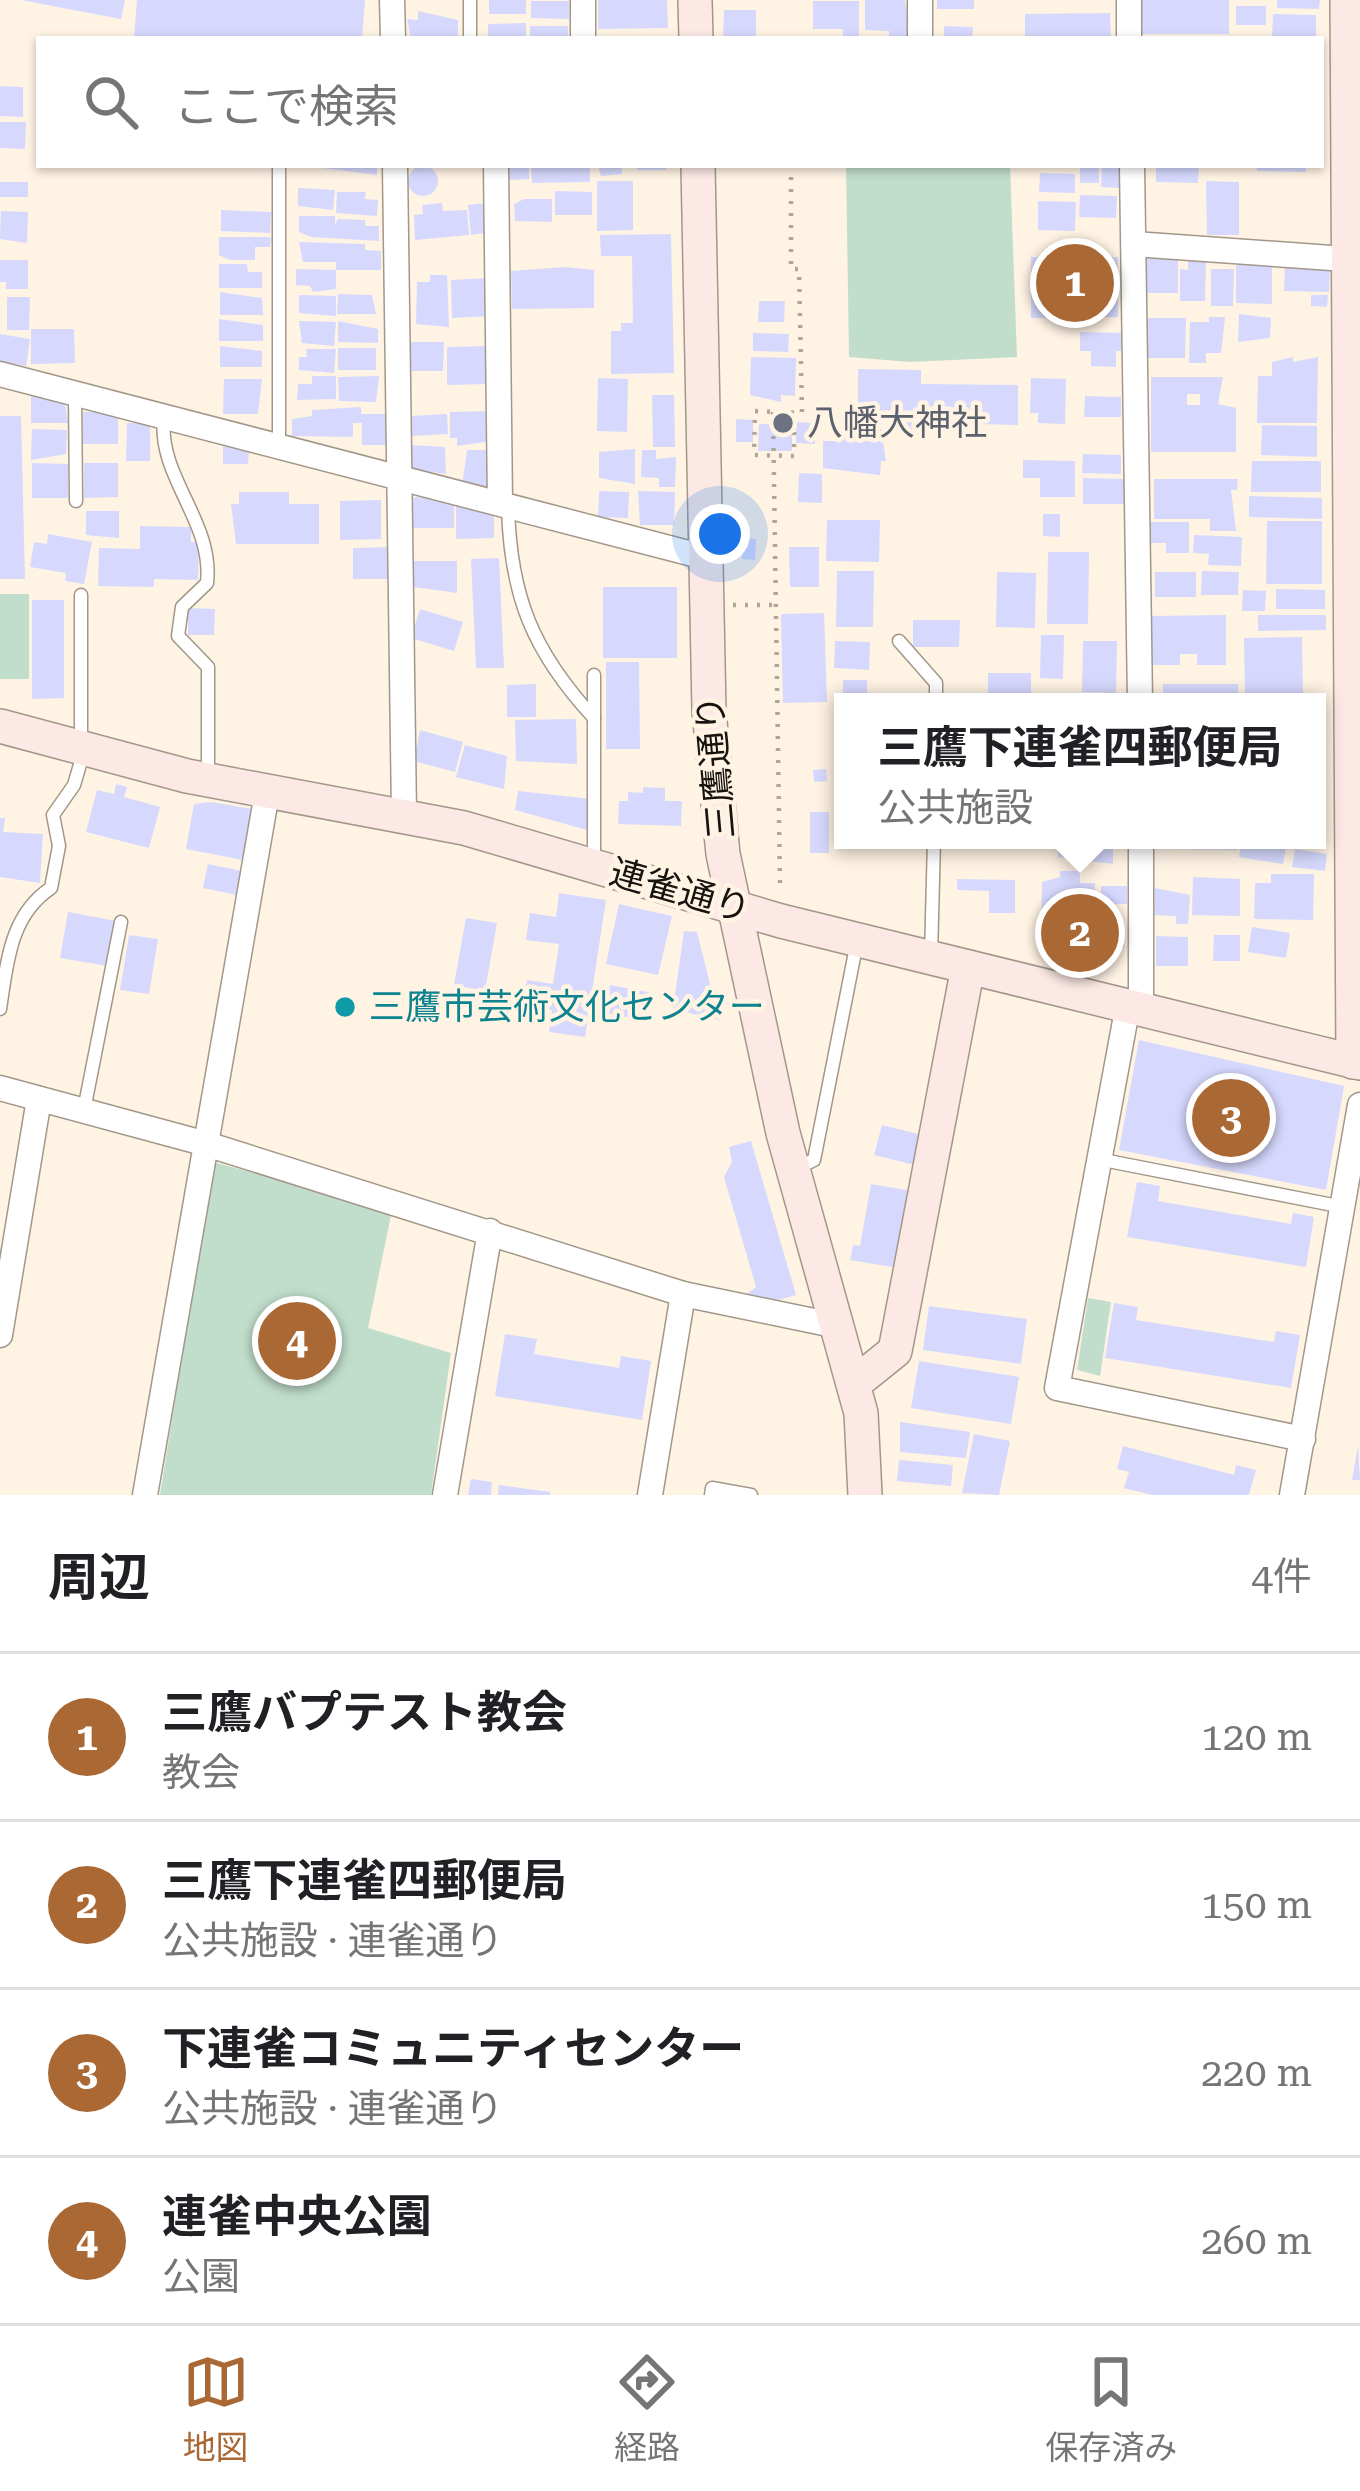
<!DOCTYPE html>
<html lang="ja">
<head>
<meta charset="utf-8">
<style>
	body { margin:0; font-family:"Roboto Serif","Noto Sans JP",serif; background:#f2f2f2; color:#202124 }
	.you { position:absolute; left:720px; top:534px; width:42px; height:42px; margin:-30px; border:9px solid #fff; border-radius:50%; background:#1a73e8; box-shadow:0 0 0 18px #1a73e833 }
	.badge { display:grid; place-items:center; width:78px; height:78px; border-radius:50%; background:#aa6835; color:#fff; font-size:39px; font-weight:700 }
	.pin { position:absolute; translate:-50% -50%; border:6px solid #fff; box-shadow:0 3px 12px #0006 }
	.popup { position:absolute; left:834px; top:693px; width:492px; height:156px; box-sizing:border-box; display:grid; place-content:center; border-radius:0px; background:#fff; filter:drop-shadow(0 3px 9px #0005); font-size:39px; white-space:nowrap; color:#757577 }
	.popup b { font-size:45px; color:#202124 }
	.popup::after { content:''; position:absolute; left:50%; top:100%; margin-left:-24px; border:24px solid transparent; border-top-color:#fff }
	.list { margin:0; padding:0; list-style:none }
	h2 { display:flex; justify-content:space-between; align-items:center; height:156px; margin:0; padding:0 48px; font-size:51px }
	h2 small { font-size:39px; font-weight:400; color:#757577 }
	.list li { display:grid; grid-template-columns:78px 1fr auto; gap:36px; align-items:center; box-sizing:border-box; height:168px; padding:0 48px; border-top:3px solid #e0e0e0 }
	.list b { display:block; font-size:45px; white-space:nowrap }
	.list p { margin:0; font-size:39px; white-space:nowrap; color:#757577 }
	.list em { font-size:39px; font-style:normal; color:#757577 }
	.icon { flex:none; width:66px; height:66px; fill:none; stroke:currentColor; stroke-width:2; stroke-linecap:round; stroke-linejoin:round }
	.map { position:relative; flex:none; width:1360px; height:1495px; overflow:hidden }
	.search { position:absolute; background:#fff; box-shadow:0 3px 9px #0004; left:36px; right:36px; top:36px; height:132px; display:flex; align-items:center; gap:30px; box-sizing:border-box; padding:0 42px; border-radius:0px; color:#757577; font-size:45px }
	.sheet { height:828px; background:#fff }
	nav { display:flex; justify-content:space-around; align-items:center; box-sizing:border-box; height:168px; border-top:3px solid #e0e0e0; background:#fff; font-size:33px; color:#757577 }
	nav a { display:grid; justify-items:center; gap:6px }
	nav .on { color:#aa6835 }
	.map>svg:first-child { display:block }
	.green { fill:#c1decc }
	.building { fill:#d6d9fd; fill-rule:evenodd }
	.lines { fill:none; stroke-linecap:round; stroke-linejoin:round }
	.lane-casing { stroke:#a29789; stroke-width:15 }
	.street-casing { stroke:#a29789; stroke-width:27 }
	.secondary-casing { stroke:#a29789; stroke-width:36 }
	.path { stroke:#afa69a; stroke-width:4.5; stroke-dasharray:3 9; stroke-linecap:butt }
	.lane { stroke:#fff; stroke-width:12 }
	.street { stroke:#fff; stroke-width:24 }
	.secondary { stroke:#fce8e4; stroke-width:33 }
	.worship-dot { fill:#6b7280; stroke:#fff3e4; stroke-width:4.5 }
	.culture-dot { fill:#0f9aa8; stroke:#fff3e4; stroke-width:4.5 }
	.labels { text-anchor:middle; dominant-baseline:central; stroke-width:9; stroke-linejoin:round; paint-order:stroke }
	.worship-label { font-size:36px; fill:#5b616d; stroke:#fff3e4; text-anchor:start }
	.street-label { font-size:36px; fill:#17130e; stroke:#fff3e4 }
	.culture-label { font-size:36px; fill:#0d838f; stroke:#fff3e4; text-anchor:start }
</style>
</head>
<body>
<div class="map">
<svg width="1360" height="1495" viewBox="0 0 1360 1495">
	<rect width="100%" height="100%" fill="#fff3e4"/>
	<g class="green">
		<path d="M846,165H1010L1017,357L910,362L849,357Z"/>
		<rect x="0" y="594" width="29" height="85"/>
		<path d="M213,1162L392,1210L368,1328L451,1353L431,1495H160Z"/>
		<path d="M1088,1298L1111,1302L1100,1376L1077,1370Z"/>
	</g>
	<g class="building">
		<path d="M21,0H125L121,19Z"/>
		<path d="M137,0H365L362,39H134Z"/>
		<rect x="489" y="0" width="37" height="14"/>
		<path d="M598,0H667L668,28L598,29Z"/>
		<path d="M865,0H905L910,39L889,38V31L865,30Z"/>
		<rect x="937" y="0" width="37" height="9"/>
		<rect x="1141" y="0" width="88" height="34"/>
		<path d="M1277,0H1320L1319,9L1277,8Z"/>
		<path d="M531,1H569V19L531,18Z"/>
		<path d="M813,1H859V37H843V29H813Z"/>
		<rect x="1236" y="6" width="30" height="19"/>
		<path d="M724,10H756V39H723Z"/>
		<path d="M418,11L458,20V39H411L407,19L418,20Z"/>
		<path d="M1110,13L1111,39H1025V14Z"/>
		<path d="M1273,14L1316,15V39L1272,38Z"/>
		<path d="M526,23V39H488V24Z"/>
		<rect x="530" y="26" width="38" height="13"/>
		<path d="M944,26L973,27L972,39H944Z"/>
		<path d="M0,86L23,87V117L0,116Z"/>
		<path d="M0,122H26L25,149L0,148Z"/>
		<path d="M300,165H377V175Z"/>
		<path d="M504,165H529V179L505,180Z"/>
		<path d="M531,165H590V182L532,183Z"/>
		<path d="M598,165H622V174L601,176Z"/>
		<rect x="637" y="165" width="29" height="5"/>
		<rect x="1080" y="165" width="19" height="18"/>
		<path d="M1102,165H1121L1120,188L1101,187Z"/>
		<path d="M1156,165H1199L1198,183L1156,182Z"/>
		<path d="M1256,165H1306V172L1257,171Z"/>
		<circle cx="423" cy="181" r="15"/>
		<path d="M1040,173L1075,174V193L1039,192Z"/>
		<path d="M597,181H633V230L597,231Z"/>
		<path d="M1206,181L1239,182V235H1207Z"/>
		<rect x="0" y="182" width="28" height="15"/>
		<path d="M298,188L335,190L333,210L298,206Z"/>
		<path d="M555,191L592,192V215H555Z"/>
		<path d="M337,192H366L365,199L378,200L377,216L336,213Z"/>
		<path d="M1080,195L1117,196L1116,218L1079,217Z"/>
		<path d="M524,199H552V222L515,221L514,204Z"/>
		<path d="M1038,201L1076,202L1075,231L1038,230Z"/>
		<path d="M442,203L443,211L467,210L469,235L415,240L414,215L423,214L422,205Z"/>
		<path d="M487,203L491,232L471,235L468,205Z"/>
		<path d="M221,210L271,212L270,233L221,231Z"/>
		<path d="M1,211L28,212L27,243L0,239Z"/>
		<path d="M299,216H335V225L338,219L365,220V226H379V241L311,237L299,232Z"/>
		<path d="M671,234L674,373L611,374V331H621V323H633L632,256H601L600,235Z"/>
		<path d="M219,237H271L270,247H255V260H230L219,255Z"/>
		<path d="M299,242L365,244V250L381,251V270H336V262H303Z"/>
		<path d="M1140,256H1178V293H1139Z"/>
		<path d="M1031,257H1118V317L1031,318Z"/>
		<path d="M1188,259H1206L1205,301H1180V269L1188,270Z"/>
		<path d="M0,260H28V289H6V282H0Z"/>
		<path d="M219,264H247L248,272H262V288H219Z"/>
		<path d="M1285,264L1330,265L1329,292L1284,291Z"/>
		<path d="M1236,265H1272V304L1236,303Z"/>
		<path d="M565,267L594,270V308L512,309L511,271Z"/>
		<path d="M296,269L336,270V289L313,292L310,286L296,285Z"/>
		<path d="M1211,269H1234L1233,306H1211Z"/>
		<path d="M430,275H447L449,327L416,324L417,282H430Z"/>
		<path d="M489,278L490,316L452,318L451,280Z"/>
		<path d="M220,292L262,298L263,315H220Z"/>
		<path d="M338,294L372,295L376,314H337Z"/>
		<path d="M299,295L336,296V316L299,313Z"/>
		<path d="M1311,295H1328L1327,307L1311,306Z"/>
		<path d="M7,297H30L29,330H7Z"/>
		<path d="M759,301H785L784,322H758Z"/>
		<path d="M1239,314L1271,318L1270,338L1238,342Z"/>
		<path d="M1209,317H1225L1221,353H1206V363H1189L1190,322H1209Z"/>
		<path d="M1143,318H1186L1185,358H1143Z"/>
		<path d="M219,319L263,325V341H219Z"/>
		<path d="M299,321L336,322L334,346L302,343Z"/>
		<path d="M338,321L378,329V343L338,342Z"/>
		<path d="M31,329H74L75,363L31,364Z"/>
		<path d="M1080,332L1126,333L1125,351H1116V367L1091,366V351H1080Z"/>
		<path d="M753,333L789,334L788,352L753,351Z"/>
		<path d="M0,334L30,339L26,366L0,361Z"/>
		<path d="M408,342H444L443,371H407Z"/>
		<path d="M220,346L262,351V367H220Z"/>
		<path d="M488,346L489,384L447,385V347Z"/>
		<rect x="338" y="348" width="38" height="22"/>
		<path d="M306,349H336L334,373L299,370V357H307Z"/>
		<path d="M751,357L796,358L795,396L781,395V402L750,395Z"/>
		<path d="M1293,357V362L1318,357L1317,423H1257L1258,376H1272V362Z"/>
		<path d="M858,369L921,370V384L1018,385V425L938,423L935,431L906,430V412L858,411Z"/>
		<path d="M312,376H336V399L297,400L298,384H312Z"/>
		<path d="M379,376L376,402L339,401L338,377Z"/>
		<path d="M1151,377H1223L1218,404L1236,408V452H1151ZM1187,394H1200V405H1187Z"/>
		<path d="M598,378L628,379L627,432L597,431Z"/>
		<path d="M1031,378L1066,379L1065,424L1038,423V413H1030Z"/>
		<path d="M224,379H262L258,414H223Z"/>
		<path d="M31,395L64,398L68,423H31Z"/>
		<path d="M652,395H674L675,447H653Z"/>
		<path d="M1085,396L1121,397V417H1084Z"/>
		<path d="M361,407V414H385L388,445H362V423H353V437L292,436V419L312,416V410Z"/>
		<path d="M492,411V441L457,446V438H450V412Z"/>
		<rect x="83" y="412" width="35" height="32"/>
		<path d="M447,414L448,434L411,436L410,416Z"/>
		<path d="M0,416H21L25,579H0Z"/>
		<path d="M736,419L753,420V442H736Z"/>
		<path d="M796,422L815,423V444L796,443Z"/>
		<path d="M127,423H150V461H126Z"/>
		<path d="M759,424L792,425V451H758Z"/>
		<path d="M1262,425L1317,426V457L1261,455Z"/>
		<path d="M840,428L881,429L886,461H881L880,475L823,468V441H840Z"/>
		<path d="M32,429L67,430L66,454L31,460Z"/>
		<path d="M223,444L249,450L248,464H223Z"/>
		<path d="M409,445L445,447L446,474L410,469Z"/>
		<path d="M635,449V484L599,478V452Z"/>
		<path d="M467,450H492L491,490L462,486Z"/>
		<path d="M642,450H656V459L676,457L675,487H659V478L641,477Z"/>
		<path d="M1083,454L1121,455V474L1082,473Z"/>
		<path d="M1023,460L1075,461V497H1040V478H1023Z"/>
		<path d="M1252,461H1321V492H1251Z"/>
		<path d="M32,463L68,464V498H32Z"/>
		<path d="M84,463H118V497L84,498Z"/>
		<path d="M799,473L822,474V503L798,502Z"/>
		<path d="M1083,478L1124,479V504H1083Z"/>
		<path d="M1154,479H1238L1237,490H1231L1236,531H1210V519H1154Z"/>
		<path d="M599,491L629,492L628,518L598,517Z"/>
		<path d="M638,491L675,492L674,525H640Z"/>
		<path d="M239,492H289V504H319V544H236L231,504H239Z"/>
		<path d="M1249,496L1322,498V519L1249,517Z"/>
		<path d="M414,497L454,500V528H410Z"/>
		<path d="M381,500V539L340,540V501Z"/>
		<path d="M475,505V512L494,511V538L456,539V506Z"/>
		<path d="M86,511H119V538L86,535Z"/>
		<path d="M1043,514H1060V537L1043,536Z"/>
		<path d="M827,520H880L879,562L826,561Z"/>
		<path d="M1267,521H1322V584H1266Z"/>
		<path d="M1145,522H1189V553H1166V543H1145Z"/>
		<path d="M140,526L191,527V542H199L198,580L154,579V587L98,586L99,548L140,549Z"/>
		<path d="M48,534L92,542L84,584L65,581L66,573L30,567L34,542L47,544Z"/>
		<path d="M1194,535L1242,537L1241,566L1208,565L1209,554L1193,553Z"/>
		<path d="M743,538L756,539L755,560L742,559Z"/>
		<path d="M391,547V579H353V548Z"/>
		<path d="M789,547H819V587H790Z"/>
		<path d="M1048,552H1089L1088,624H1047Z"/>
		<path d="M499,558L504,668H476L471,559Z"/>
		<path d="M414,561H457V593L414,587Z"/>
		<path d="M837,571H874L873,627H836Z"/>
		<path d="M1202,571L1239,572L1238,595H1201Z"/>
		<path d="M997,572L1036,573L1035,628L996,627Z"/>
		<rect x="1155" y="572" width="41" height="25"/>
		<rect x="603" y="587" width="74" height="71"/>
		<path d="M1276,589L1325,590V609H1276Z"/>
		<path d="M1243,590L1266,591L1265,611H1242Z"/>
		<path d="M32,600H64V698L32,699Z"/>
		<path d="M188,608L215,609L214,635H188Z"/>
		<path d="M420,609L463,622L454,651L411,638Z"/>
		<path d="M824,613L827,702L783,703L781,614Z"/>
		<path d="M1226,615V665H1197V654H1180V665H1151V616Z"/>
		<path d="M1258,615H1326V630L1258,631Z"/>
		<path d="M913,620H960L959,647H913Z"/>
		<path d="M1041,635H1064L1063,679L1040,678Z"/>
		<path d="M1302,637L1303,701H1245L1244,638Z"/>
		<path d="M835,641L870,642L869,670L834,668Z"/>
		<path d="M1083,641H1117L1116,693L1082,692Z"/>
		<path d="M606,662H639L640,749H606Z"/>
		<rect x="988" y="673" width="43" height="29"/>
		<rect x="843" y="680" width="24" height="19"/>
		<path d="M536,684V717H507V685Z"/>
		<rect x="1163" y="684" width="75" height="18"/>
		<path d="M576,719L577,764L516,761L515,720Z"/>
		<path d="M420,730L463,742L455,772L414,761Z"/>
		<path d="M1317,730L1326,731V750H1317Z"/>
		<path d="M465,745L507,756L504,789L456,777Z"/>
		<rect x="1317" y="763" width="8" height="21"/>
		<path d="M826,769L827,781L814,782L813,770Z"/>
		<path d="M116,784L127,787L124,797L160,807L149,848L86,832L97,790L114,794Z"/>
		<rect x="1317" y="786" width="8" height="28"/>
		<path d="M643,787L665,788V801H682L681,826L618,824L619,801H628V792L643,793Z"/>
		<path d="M518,791L591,799L587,830L515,810Z"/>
		<path d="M211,802L252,809L243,860L186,849L194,804Z"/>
		<rect x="810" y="812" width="19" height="41"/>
		<path d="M0,818H5L3,832L43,834L40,883L0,877Z"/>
		<path d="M1317,821H1324L1321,847L1276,843L1317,840Z"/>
		<path d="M1058,840H1113V864L1058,857Z"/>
		<path d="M1167,840H1237V850L1167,849Z"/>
		<path d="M1242,840L1286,847L1283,864L1239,857Z"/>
		<path d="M1295,849L1327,854L1325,871L1292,867Z"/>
		<path d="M208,864L242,871L237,895L203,888Z"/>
		<path d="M1060,871H1080V883H1095L1094,936H1041L1042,882L1060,877Z"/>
		<path d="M1271,874H1314L1313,920L1254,919L1255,883H1271Z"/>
		<path d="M1193,877L1240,879V916L1192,915Z"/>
		<path d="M957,879L1015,880V913H989V891L957,890Z"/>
		<rect x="1101" y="886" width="26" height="18"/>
		<path d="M1155,888L1190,895L1188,924H1176V916L1154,915Z"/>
		<path d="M559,893L606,900L585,1037L549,1032L552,1010L523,1006L527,980L553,984L559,944L526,940L530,913L556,917Z"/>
		<path d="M619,904L672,916L658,975L606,964Z"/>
		<path d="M68,912L116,921L108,966L60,958Z"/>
		<path d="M466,918L497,923L485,991L454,985Z"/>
		<rect x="1098" y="923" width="26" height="25"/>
		<path d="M1252,927L1290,933L1286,958L1248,952Z"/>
		<path d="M684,931L697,932L719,1020L673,1009Z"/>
		<path d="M129,935L158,939L149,994L120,990Z"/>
		<path d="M1214,935H1240V961H1213Z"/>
		<path d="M1156,936L1188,937V966H1156Z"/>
		<path d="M610,985L653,993L648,1021L605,1013Z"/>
		<path d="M1139,1040L1344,1086L1326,1190L1119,1150Z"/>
		<path d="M882,1125L926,1136L919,1166L874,1155Z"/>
		<path d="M751,1141L796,1295L778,1300L747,1294L756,1287L724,1177L732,1162L729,1147Z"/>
		<path d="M1137,1182L1160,1186L1158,1201L1291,1224L1293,1213L1314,1217L1306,1267L1127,1237Z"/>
		<path d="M871,1184L918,1192L904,1269L850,1260L853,1245L860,1246Z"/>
		<path d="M1114,1303L1138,1307L1136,1320L1274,1342L1276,1331L1300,1335L1291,1388L1105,1358Z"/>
		<path d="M929,1306L1027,1319L1021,1364L923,1350Z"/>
		<path d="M505,1334L537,1339L534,1354L619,1368L621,1356L651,1361L642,1420L495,1396Z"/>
		<path d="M919,1361L1019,1377L1011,1424L911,1408Z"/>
		<path d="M900,1422L970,1432L966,1458L900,1452Z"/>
		<path d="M974,1434L1010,1441L999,1495L962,1493Z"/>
		<path d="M1123,1446L1234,1475L1236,1465L1256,1470L1249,1495H1152L1124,1488L1129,1472L1117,1469Z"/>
		<path d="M1358,1446L1360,1480H1352Z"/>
		<path d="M899,1460L953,1465L951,1486L897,1481Z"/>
		<path d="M471,1479L492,1482L491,1495H468Z"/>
		<path d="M499,1485L550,1492V1495H498Z"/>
	</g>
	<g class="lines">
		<g class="lane-casing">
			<g id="lane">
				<path d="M470,0V39"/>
				<path d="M279,165V446"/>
				<path d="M75,394L76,501"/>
				<path d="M164,417C157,477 214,521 207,583L182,607L178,636L208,667V779"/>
				<path d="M508,506C510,596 533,652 594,718"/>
				<path d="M81,595V747"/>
				<path d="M899,641L936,683V702"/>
				<path d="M594,675V865"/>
				<path d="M931,956L934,840"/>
				<path d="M0,1009C7,963 10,915 51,888L59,846L53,815L74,785L84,751"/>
				<path d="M84,1110L121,922"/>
				<path d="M1098,1159L1343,1207"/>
				<path d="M795,1169L814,1160L857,942"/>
				<path d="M711,1495L712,1488L751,1495"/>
			</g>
		</g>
		<g class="street-casing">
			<g id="street">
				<path d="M392,0L393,39"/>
				<path d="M920,0V39"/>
				<path d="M1129,0V39"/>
				<path d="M583,39V0"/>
				<path d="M395,165L404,816"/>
				<path d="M496,165L500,503"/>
				<path d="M1132,165L1140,702"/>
				<path d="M1134,244L1360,260"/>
				<path d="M0,374L704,557"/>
				<path d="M1141,840V1008"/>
				<path d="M1128,1005L1057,1388L1303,1439"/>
				<path d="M0,1088L203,1143L683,1294L838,1326"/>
				<path d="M0,1335L39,1099"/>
				<path d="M145,1495L267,793"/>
				<path d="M445,1495L490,1231"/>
				<path d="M650,1495L683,1294"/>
				<path d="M1292,1495L1360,1105"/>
			</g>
		</g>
		<g class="secondary-casing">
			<g id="secondary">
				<path d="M695,0L696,39"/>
				<path d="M1347,0L1353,1062"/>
				<path d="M698,165L709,711L723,854L783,1133L861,1413L865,1495"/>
				<path d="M0,726L187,776L464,828L781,921L1360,1063"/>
				<path d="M854,1384L895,1351L968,967"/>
			</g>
		</g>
		<g class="path">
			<path d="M791,165V269H799L802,413L755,411L754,455L794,456V413"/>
			<path d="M773,412L780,884"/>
			<path d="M733,605H775"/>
		</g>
		<use href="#lane" class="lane"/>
		<use href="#street" class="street"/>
		<use href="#secondary" class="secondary"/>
	</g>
	<circle class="worship-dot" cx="783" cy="423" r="12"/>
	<circle class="culture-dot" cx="345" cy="1007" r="12"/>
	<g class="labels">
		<g class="worship-label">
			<text x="807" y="423">八幡大神社</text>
		</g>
		<g class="street-label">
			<text transform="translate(716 767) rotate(-95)">三鷹通り</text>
			<text transform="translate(680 891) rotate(16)">連雀通り</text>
		</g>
		<g class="culture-label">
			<text x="369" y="1007">三鷹市芸術文化センター</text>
		</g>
	</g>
</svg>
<div class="you"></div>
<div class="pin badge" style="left:1075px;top:283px">1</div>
<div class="pin badge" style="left:1080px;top:933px">2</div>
<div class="popup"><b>三鷹下連雀四郵便局</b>公共施設</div>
<div class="pin badge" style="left:1231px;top:1118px">3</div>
<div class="pin badge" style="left:297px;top:1341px">4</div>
<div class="search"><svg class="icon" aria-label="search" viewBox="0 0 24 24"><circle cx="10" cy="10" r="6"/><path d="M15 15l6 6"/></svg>ここで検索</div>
</div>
<section class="sheet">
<h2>周辺<small>4件</small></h2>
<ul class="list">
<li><span class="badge">1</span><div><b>三鷹バプテスト教会</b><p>教会</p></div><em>120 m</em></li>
<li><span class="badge">2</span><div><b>三鷹下連雀四郵便局</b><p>公共施設 · 連雀通り</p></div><em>150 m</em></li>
<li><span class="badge">3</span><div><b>下連雀コミュニティセンター</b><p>公共施設 · 連雀通り</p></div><em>220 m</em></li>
<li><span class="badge">4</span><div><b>連雀中央公園</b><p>公園</p></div><em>260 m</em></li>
</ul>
</section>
<nav>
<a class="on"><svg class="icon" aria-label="map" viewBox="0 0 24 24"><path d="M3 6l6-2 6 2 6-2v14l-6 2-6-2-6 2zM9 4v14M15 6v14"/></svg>地図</a>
<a><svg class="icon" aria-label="directions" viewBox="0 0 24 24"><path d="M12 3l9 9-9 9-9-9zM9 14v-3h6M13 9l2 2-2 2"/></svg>経路</a>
<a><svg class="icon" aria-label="saved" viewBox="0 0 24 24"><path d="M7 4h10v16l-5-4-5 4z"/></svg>保存済み</a>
</nav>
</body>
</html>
